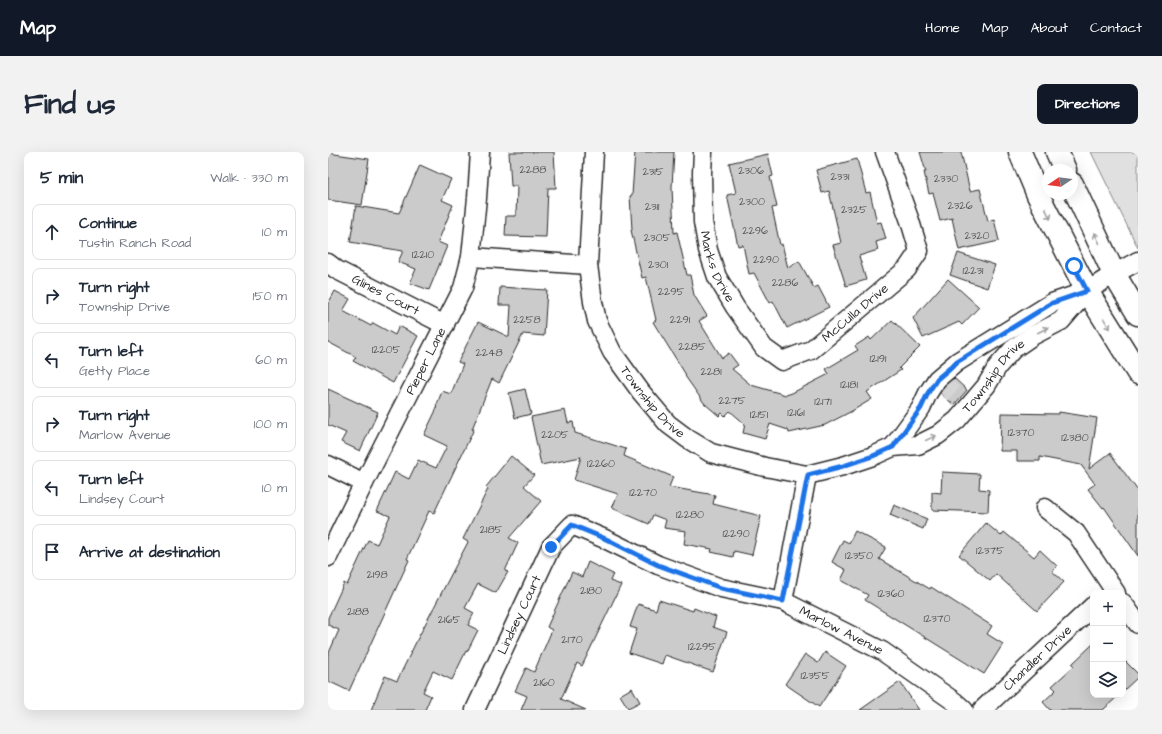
<!DOCTYPE html>
<html lang="en">
<head>
<meta charset="utf-8">
<style>
	body { margin:0; font-family:"Architects Daughter",sans-serif; background:#f2f2f3; color:#1f2937 }
	.controls { position:absolute; right:12px; bottom:12px; display:grid; overflow:hidden; border-radius:8px; box-shadow:0 4px 16px #0002 }
	.controls button { width:36px; height:36px; display:grid; place-items:center; padding:0; border:0; border-bottom:1px solid #e0e1e3; background:#fff; color:#1f2937; font:20px sans-serif }
	.compass { position:absolute; left:714px; top:12px; width:36px; height:36px; border-radius:50%; background:#fff; box-shadow:0 4px 16px #0002; rotate:257deg }
	.stop { position:absolute; width:12px; height:12px; margin:-9px; border:3px solid #1a73e8; border-radius:50%; background:#fff }
	.stop.end { background:#1a73e8; border-color:#fff; box-shadow:0 1px 4px #0008 }
	.list { margin:0; padding:0; list-style:none }
	h2 { display:flex; justify-content:space-between; align-items:center; height:52px; margin:0; padding:0 16px; font-size:17px }
	h2 small { font-size:13px; font-weight:400; color:#747a83 }
	.list li { display:grid; grid-template-columns:26px 1fr auto; gap:12px; align-items:center; box-sizing:border-box; height:56px; margin:0 8px 8px; padding:0 8px; border:1px solid #e0e1e3; border-radius:8px }
	.list b { display:block; font-size:15px; white-space:nowrap }
	.list p { margin:0; font-size:13px; white-space:nowrap; color:#747a83 }
	.list em { font-size:13px; font-style:normal; color:#747a83 }
	.icon { flex:none; width:22px; height:22px; fill:none; stroke:currentColor; stroke-width:2; stroke-linecap:round; stroke-linejoin:round }
	.map { position:relative; flex:none; width:810px; height:558px; overflow:hidden; border-radius:8px }
	header { display:flex; align-items:center; gap:24px; box-sizing:border-box; height:56px; padding:0 20px; background:#111827; color:#fff }
	header strong { font-size:19px }
	nav { display:flex; gap:22px; margin-inline-start:auto; font-size:14px }
	.intro { display:flex; align-items:center; justify-content:space-between; box-sizing:border-box; height:96px; padding:0 24px }
	h1 { margin:0; font-size:28px }
	.button { padding:10px 18px; border-radius:8px; background:#111827; color:#fff; font-size:14px; font-weight:700 }
	main { display:flex; gap:24px; padding:0 24px }
	aside { flex:1; background:#fff; border-radius:8px; box-shadow:0 4px 16px #0002 }
	.map>svg:first-child { display:block }
	.green { fill:#e0e0e0; stroke:#868686 }
	.building { fill:#cbcbcb; stroke:#2b2b2b }
	.lines { fill:none; stroke-linecap:round; stroke-linejoin:round }
	.minor-tunnel { stroke:#d5d5d5; stroke-width:18; stroke-dasharray:18 9; stroke-linecap:butt }
	.minor-casing { stroke:#2b2b2b; stroke-width:21 }
	.primary-casing { stroke:#2b2b2b; stroke-width:25 }
	.minor { stroke:#fff; stroke-width:18 }
	.primary { stroke:#fff; stroke-width:22 }
	.oneway { stroke:#a0a0a0 }
	.route { stroke:#1a73e8; stroke-width:5 }
	.labels { text-anchor:middle; dominant-baseline:central; stroke-width:3.5; stroke-linejoin:round; paint-order:stroke }
	.number-label { font-size:11px; fill:#535353 }
	.street-label { font-size:13px; fill:#2b2b2b; stroke:#fff }
</style>
</head>
<body>
<header>
<strong>Map</strong>
<nav><a>Home</a><a>Map</a><a>About</a><a>Contact</a></nav>
</header>
<div class="intro"><h1>Find us</h1><a class="button">Directions</a></div>
<main>
<aside>
<h2>5 min<small>Walk · 330 m</small></h2>
<ul class="list">
<li><svg class="icon" aria-label="ahead" viewBox="0 0 24 24"><path d="M12 20V5M6 11l6-6 6 6"/></svg><div><b>Continue</b><p>Tustin Ranch Road</p></div><em>10 m</em></li>
<li><svg class="icon" aria-label="right" viewBox="0 0 24 24"><path d="M7 20v-9h11M14 6l5 5-5 5"/></svg><div><b>Turn right</b><p>Township Drive</p></div><em>150 m</em></li>
<li><svg class="icon" aria-label="left" viewBox="0 0 24 24"><path d="M17 20v-9H6M10 6l-5 5 5 5"/></svg><div><b>Turn left</b><p>Getty Place</p></div><em>60 m</em></li>
<li><svg class="icon" aria-label="right" viewBox="0 0 24 24"><path d="M7 20v-9h11M14 6l5 5-5 5"/></svg><div><b>Turn right</b><p>Marlow Avenue</p></div><em>100 m</em></li>
<li><svg class="icon" aria-label="left" viewBox="0 0 24 24"><path d="M17 20v-9H6M10 6l-5 5 5 5"/></svg><div><b>Turn left</b><p>Lindsey Court</p></div><em>10 m</em></li>
<li><svg class="icon" aria-label="arrive" viewBox="0 0 24 24"><path d="M6 21V4h12l-3 4 3 4H6"/></svg><div><b>Arrive at destination</b></div></li>
</ul>
</aside>
<div class="map">
<svg width="810" height="558" viewBox="0 0 810 558">
	<rect width="100%" height="100%" fill="#fff"/>
	<filter id="ink" filterUnits="userSpaceOnUse"><feTurbulence type="fractalNoise" baseFrequency=".025" numOctaves="2"/><feDisplacementMap in="SourceGraphic" scale="8" xChannelSelector="R" yChannelSelector="G"/><feConvolveMatrix kernelMatrix="1 2 1 2 8 2 1 2 1" color-interpolation-filters="sRGB"/></filter>
	<g filter="url(#ink)">
		<path class="green" d="M763,0H810V96Z"/>
		<g class="building">
			<path d="M181,0H226L228,36H220L218,85L177,84L178,64H188L189,34H183Z"/>
			<path d="M307,0H346L344,35L346,81L349,80L359,123H362L366,143L379,164L371,169L394,206L401,201L410,213L404,217L423,233L458,243L464,241L501,222L498,217L530,198L527,194L541,185L543,188L564,168L592,195L571,216L573,218L539,240L544,247L524,259L497,273L461,281L460,278L442,272L437,287L415,281L417,272L402,259L397,264L394,261L391,264L376,251L357,224L358,223L325,170L328,168L318,125L314,126L303,78H304L302,44L304,43Z"/>
			<path d="M592,0H633L642,39L652,37L660,69L666,67L671,89L631,98L624,66L612,69L605,41L601,42L596,20H598Z"/>
			<path d="M0,1L41,7L34,53L0,48Z"/>
			<path d="M440,2L445,24L442,25L449,55L444,56L452,93L454,92L460,116L471,109L486,136L490,134L501,155L459,176L445,149L442,151L426,121L421,122L415,93L410,94L399,43L408,41L401,11Z"/>
			<path d="M529,7L538,41L542,40L549,71L553,70L558,87L548,90L550,98L531,104L538,128L518,134L505,93L513,91L501,39L494,41L488,18Z"/>
			<path d="M92,13L123,27L114,48L125,53L110,90L119,94L101,138L82,131L88,117L70,110L75,99L22,90L28,54L71,61Z"/>
			<path d="M630,101L667,113L659,136L622,123Z"/>
			<path d="M620,127L651,155L634,173L631,170L595,186L585,166Z"/>
			<path d="M172,135L219,138L216,184L195,182L171,231L164,227L144,277H146L106,361L101,359L79,407L81,408L21,539L0,529V503L11,478L0,473V466L16,431L19,433L40,388L49,392L62,364L49,359L67,320L81,327L90,308L108,316L119,294L96,283L109,256L108,255L114,239L123,242L135,212L130,210L150,170L181,185L183,153H171Z"/>
			<path d="M7,139L22,147L15,159L43,174L45,171L67,183L71,174L90,184L65,231L25,209L28,205L0,190V152Z"/>
			<path d="M626,226L639,238L626,253L612,241L617,234Z"/>
			<path d="M0,237L50,260L32,299L13,290L18,281L0,273Z"/>
			<path d="M197,237L203,262L187,266L181,241Z"/>
			<path d="M237,258L240,271L245,270L247,281L298,297L296,304L345,325L341,335L387,343L385,352L433,364L424,403L406,399L405,405L383,400L384,397L356,392L358,379L336,376L338,368L325,363L321,372L284,356L290,342L246,328L253,305L213,313L203,265Z"/>
			<path d="M731,260L769,266L761,317L782,301L810,339V404L776,355L775,356L760,337L767,332L753,313L712,305V309H689V299H672L673,261L731,262Z"/>
			<path d="M183,304L206,323L196,334L213,349L181,386L190,391L177,419L180,420L168,441L150,432L137,456L146,461L140,473L150,478L139,500L138,499L124,528L105,519L95,540L103,544L97,558H43L57,524L69,529L91,484L140,390L135,387L160,337L158,335Z"/>
			<path d="M614,320L652,322L651,337L661,338L660,360L604,358V340L613,341Z"/>
			<path d="M566,353L599,367L595,377L562,363Z"/>
			<path d="M658,371L673,384L676,380L706,405L712,398L729,414L724,419L736,430L709,459L668,422L662,429L631,403Z"/>
			<path d="M527,379L558,395L551,407L602,437L603,435L664,474L659,482L675,492L656,522L537,448L540,443L513,428L518,418L504,410L515,388L521,391Z"/>
			<path d="M260,410L285,422L282,429L293,433L254,514L249,511L233,547L258,558H193L199,544L187,539L198,516L206,520L224,478L219,475L244,420L254,425Z"/>
			<path d="M331,448L365,459L366,456L388,465L385,475L399,480L385,520L337,503L334,512L301,501L309,477L302,475L310,452L328,458Z"/>
			<path d="M765,492V543H791L775,558H722L715,550L728,538L724,534L746,514L744,512Z"/>
			<path d="M497,500L518,514L491,555L457,532L477,502L490,511Z"/>
			<path d="M795,507L810,522V525L795,539Z"/>
			<path d="M572,530L591,558H532Z"/>
			<path d="M304,536L312,550L300,556L292,543Z"/>
		</g>
		<g class="lines">
			<path class="minor-tunnel" d="M613,242L627,227"/>
			<g class="minor-casing">
				<g id="minor">
					<path id="s1" d="M266,0L260,113L265,150L269,169L284,200L313,240L340,272L360,287L383,301L437,315L479,323L515,314L545,304L565,295L590,293L610,283L629,268L658,234L670,214L685,197L704,184L733,169L759,139"/>
					<path id="s2" d="M375,0L374,21L375,70L380,98L389,125L407,155L436,196L454,209L483,198L579,117L591,99L582,69L557,0"/>
					<path d="M143,105L260,113"/>
					<path id="s3" d="M0,111L9,118L117,173"/>
					<path d="M565,295L593,256L600,241L609,227L629,210L724,151L759,139L786,122L810,109"/>
					<path d="M0,313L36,331"/>
					<path d="M717,356L748,381L788,441"/>
					<path id="s4" d="M0,405L36,331L135,136L143,105L149,46L152,0"/>
					<path d="M455,449L479,323"/>
					<path d="M795,451L810,472"/>
					<path id="s5" d="M147,558L223,395L244,373L277,387L330,413L393,436L455,449L554,499L627,550L636,558"/>
					<path id="s6" d="M654,558L765,454"/>
				</g>
			</g>
			<g class="primary-casing">
				<g id="primary">
					<path d="M692,0L710,43L759,139L810,221"/>
					<path d="M729,0L737,18"/>
					<path d="M744,32L786,122L810,162"/>
				</g>
			</g>
			<use href="#minor" class="minor"/>
			<use href="#primary" class="primary"/>
		</g>
		<defs><path id="oneway-shaft" d="M-6 0H5M1.5-3L5.5 0L1.5 3" fill="none" stroke-width="1.6" stroke-linecap="round" stroke-linejoin="round"/></defs>
		<g class="oneway">
			<use href="#oneway-shaft" transform="translate(720 62) rotate(64)"/>
			<use href="#oneway-shaft" transform="translate(769 86) rotate(-115)"/>
			<use href="#oneway-shaft" transform="translate(779 172) rotate(58)"/>
			<use href="#oneway-shaft" transform="translate(715 178) rotate(-27)"/>
			<use href="#oneway-shaft" transform="translate(603 286) rotate(-25)"/>
		</g>
	</g>
	<g class="lines" filter="url(#ink)">
		<path class="route" d="M223,395L244,373L278,387L330,413L393,436L455,449L480,323L515,314L545,304L565,295L593,256L600,241L609,227L629,210L724,151L759,139L746,114"/>
	</g>
	<g class="labels">
		<g class="number-label">
			<text x="205" y="17">2288</text>
			<text x="423" y="18">2306</text>
			<text x="325" y="19">2315</text>
			<text x="512" y="24">2331</text>
			<text x="618" y="26">2330</text>
			<text x="424" y="49">2300</text>
			<text x="632" y="53">2326</text>
			<text x="324" y="54">2311</text>
			<text x="526" y="57">2325</text>
			<text x="427" y="78">2296</text>
			<text x="649" y="83">2320</text>
			<text x="329" y="85">2305</text>
			<text x="95" y="102">12210</text>
			<text x="438" y="107">2290</text>
			<text x="330" y="112">2301</text>
			<text x="645" y="118">12231</text>
			<text x="457" y="130">2286</text>
			<text x="343" y="139">2295</text>
			<text x="199" y="167">2258</text>
			<text x="352" y="167">2291</text>
			<text x="364" y="194">2285</text>
			<text x="58" y="197">12205</text>
			<text x="161" y="200">2248</text>
			<text x="550" y="206">12191</text>
			<text x="383" y="219">2281</text>
			<text x="521" y="232">12181</text>
			<text x="404" y="248">2275</text>
			<text x="495" y="249">12171</text>
			<text x="468" y="260">12161</text>
			<text x="431" y="262">12151</text>
			<text x="693" y="280">12370</text>
			<text x="227" y="282">2205</text>
			<text x="747" y="285">12380</text>
			<text x="273" y="311">12260</text>
			<text x="315" y="340">12270</text>
			<text x="362" y="362">12280</text>
			<text x="163" y="377">2185</text>
			<text x="408" y="381">12290</text>
			<text x="662" y="398">12375</text>
			<text x="531" y="403">12350</text>
			<text x="49" y="422">2198</text>
			<text x="263" y="438">2180</text>
			<text x="563" y="441">12360</text>
			<text x="30" y="459">2188</text>
			<text x="609" y="466">12370</text>
			<text x="121" y="467">2165</text>
			<text x="244" y="487">2170</text>
			<text x="374" y="494">12295</text>
			<text x="487" y="523">12355</text>
			<text x="216" y="530">2160</text>
		</g>
		<g class="street-label">
			<text stroke="none"><textPath href="#s2" startOffset="117">Marks Drive</textPath></text>
			<text stroke="none"><textPath href="#s3" startOffset="66">Glines Court</textPath></text>
			<text stroke="none"><textPath href="#s2" startOffset="323">McCulla Drive</textPath></text>
			<text stroke="none"><textPath href="#s4" startOffset="219">Pieper Lane</textPath></text>
			<text stroke="none"><textPath href="#s1" startOffset="666">Township Drive</textPath></text>
			<text stroke="none"><textPath href="#s1" startOffset="269">Township Drive</textPath></text>
			<text stroke="none"><textPath href="#s5" startOffset="105">Lindsey Court</textPath></text>
			<text stroke="none"><textPath href="#s5" startOffset="501">Marlow Avenue</textPath></text>
			<text stroke="none"><textPath href="#s6" startOffset="76">Chandler Drive</textPath></text>
		</g>
	</g>
</svg>
<div class="controls">
<button>+</button>
<button>−</button>
<button><svg class="icon" aria-label="layers" viewBox="0 0 24 24"><path d="M12 4l9 5-9 5-9-5zM3 14l9 5 9-5"/></svg></button>
</div>
<svg class="compass" viewBox="-18 -18 36 36"><path d="M0-13l5 13h-10z" fill="#e53935"/><path d="M0 13l5-13h-10z" fill="#747a83"/></svg>
<div class="stop" style="left:746px;top:114px"></div>
<div class="stop end" style="left:223px;top:395px"></div>
</div>
</main>
</body>
</html>
